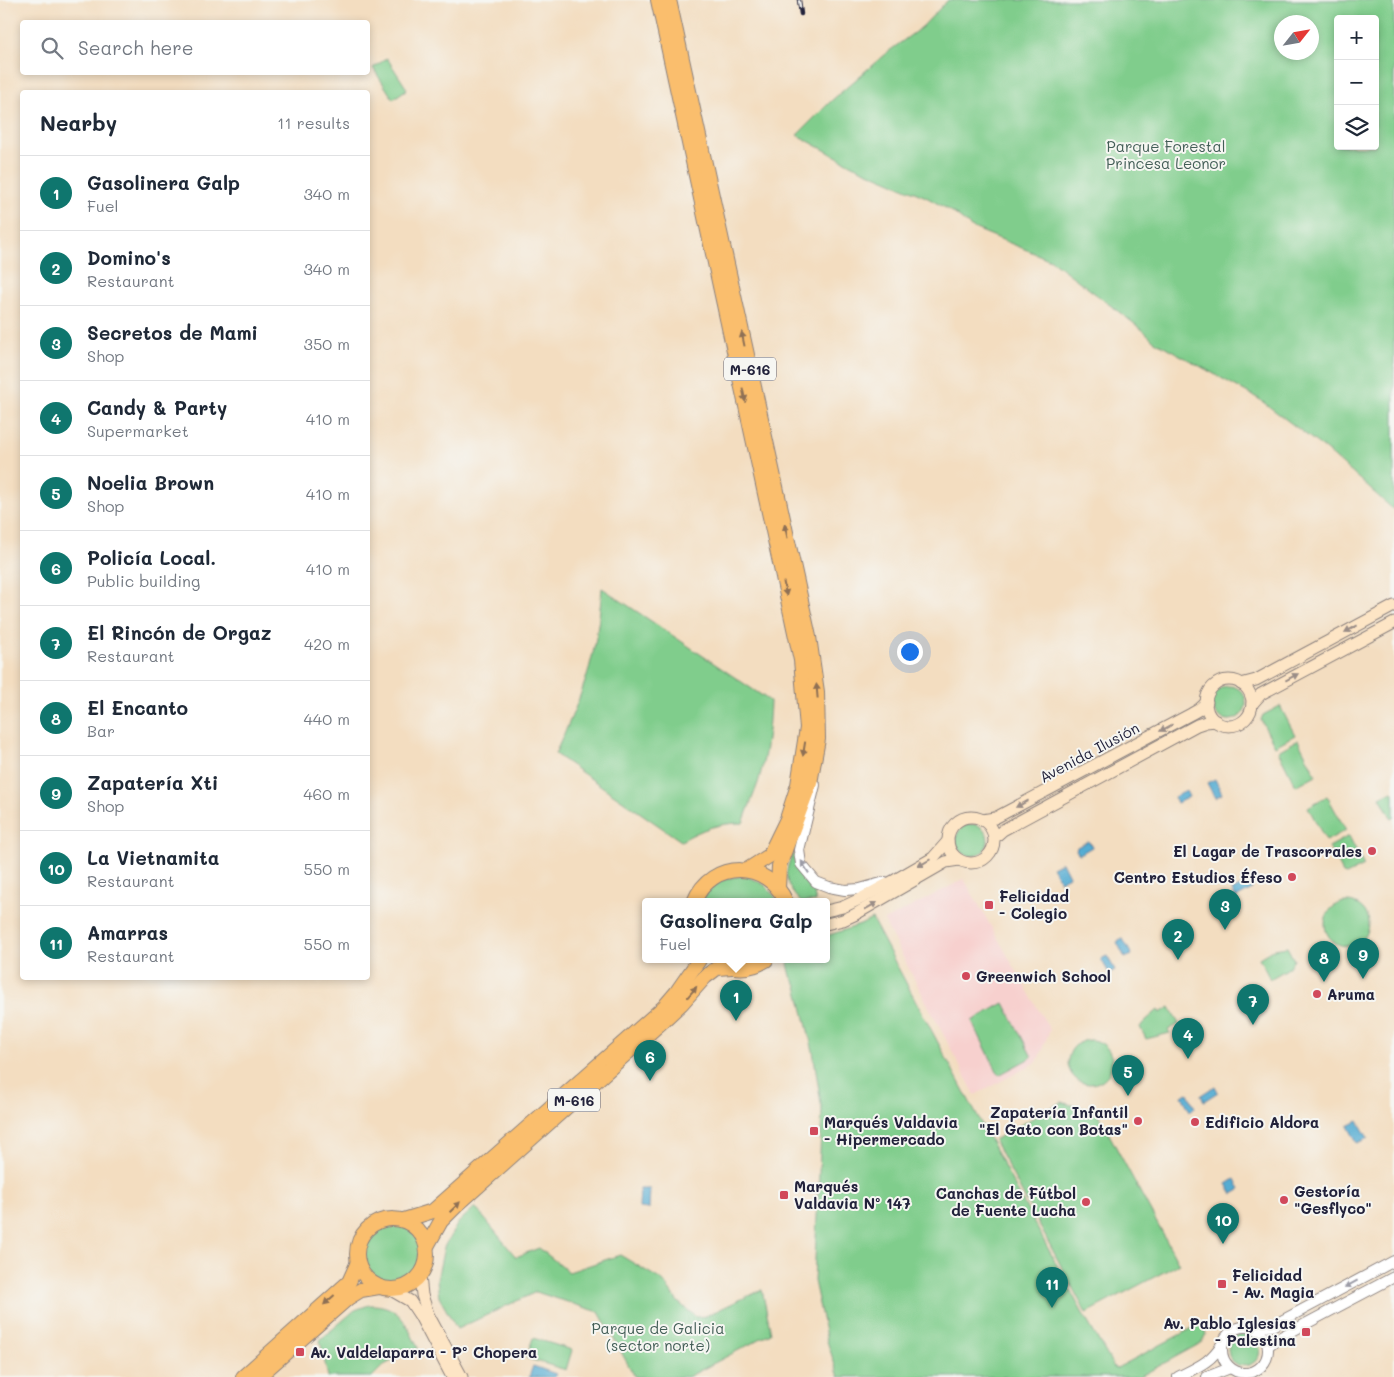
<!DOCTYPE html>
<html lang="en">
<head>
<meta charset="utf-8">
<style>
	body { margin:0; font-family:Mali,sans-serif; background:#f6f6f7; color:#1f2937 }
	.controls { position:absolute; right:15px; top:15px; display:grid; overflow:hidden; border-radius:5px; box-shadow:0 2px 8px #0003 }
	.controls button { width:45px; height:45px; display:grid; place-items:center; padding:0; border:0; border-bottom:1px solid #e0e1e3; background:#fff; color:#1f2937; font:25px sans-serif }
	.compass { position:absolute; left:1274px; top:15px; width:45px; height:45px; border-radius:50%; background:#fff; box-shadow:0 2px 8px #0003; rotate:59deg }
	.you { position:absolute; left:909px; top:651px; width:18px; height:18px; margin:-12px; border:4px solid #fff; border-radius:50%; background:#1a73e8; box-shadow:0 0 0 8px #1a73e833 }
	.badge { display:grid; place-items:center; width:32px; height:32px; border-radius:50%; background:#0f766e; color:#fff; font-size:16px; font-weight:700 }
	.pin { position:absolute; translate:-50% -41px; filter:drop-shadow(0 1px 2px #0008) }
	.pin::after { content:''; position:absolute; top:26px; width:18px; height:15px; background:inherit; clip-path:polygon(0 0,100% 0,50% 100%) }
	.popup { position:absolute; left:642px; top:898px; width:188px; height:65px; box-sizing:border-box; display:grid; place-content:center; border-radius:5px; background:#fff; filter:drop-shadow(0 1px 4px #0005); font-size:16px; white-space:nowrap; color:#747a83 }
	.popup b { font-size:19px; color:#1f2937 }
	.popup::after { content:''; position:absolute; left:50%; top:100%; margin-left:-10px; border:10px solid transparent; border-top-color:#fff }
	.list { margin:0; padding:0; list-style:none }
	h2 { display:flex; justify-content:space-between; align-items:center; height:65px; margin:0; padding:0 20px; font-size:21px }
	h2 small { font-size:16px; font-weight:400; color:#747a83 }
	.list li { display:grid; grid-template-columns:32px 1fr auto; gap:15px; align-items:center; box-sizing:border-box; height:75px; padding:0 20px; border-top:1px solid #e0e1e3 }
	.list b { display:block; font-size:19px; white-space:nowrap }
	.list p { margin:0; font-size:16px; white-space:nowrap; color:#747a83 }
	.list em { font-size:16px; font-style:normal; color:#747a83 }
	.icon { flex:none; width:28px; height:28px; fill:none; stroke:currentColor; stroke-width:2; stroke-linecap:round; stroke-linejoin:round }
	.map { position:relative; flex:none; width:1394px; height:1377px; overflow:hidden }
	.search { position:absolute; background:#fff; box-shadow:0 2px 8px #0003; left:20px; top:20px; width:350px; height:55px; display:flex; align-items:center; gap:12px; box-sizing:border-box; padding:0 18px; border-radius:5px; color:#747a83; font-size:19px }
	.panel { position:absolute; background:#fff; box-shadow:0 2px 8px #0003; left:20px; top:90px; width:350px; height:890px; border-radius:5px }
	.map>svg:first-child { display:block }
	.built { fill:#f7d0ce }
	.green { fill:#80cd8c; stroke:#517864; fill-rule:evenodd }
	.water { fill:#55acd2; stroke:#3c6786 }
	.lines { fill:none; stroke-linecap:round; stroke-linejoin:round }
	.tertiary-casing { stroke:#8a807e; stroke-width:12 }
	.secondary-casing { stroke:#8a807e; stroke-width:13 }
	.trunk-casing { stroke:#8a807e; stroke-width:16 }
	.tertiary { stroke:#fff; stroke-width:10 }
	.secondary { stroke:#fde5c5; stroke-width:11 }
	.trunk { stroke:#fabe6d; stroke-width:14 }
	.rail-casing { stroke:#22223b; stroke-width:4.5 }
	.rail { stroke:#f6f6f2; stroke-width:2.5; stroke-dasharray:8; stroke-linecap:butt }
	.oneway { fill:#8e7054 }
	.oneway2 { fill:#9a8d87 }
	.oneway3 { fill:#9c9ca7 }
	.poi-dot { fill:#d1495b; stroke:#f6f6f2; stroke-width:2 }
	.labels { text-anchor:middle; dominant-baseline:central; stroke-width:4; stroke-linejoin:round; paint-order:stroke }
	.shield { fill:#f6f6f2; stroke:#626272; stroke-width:1 }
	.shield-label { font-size:14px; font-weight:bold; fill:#22223b }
	.park-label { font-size:15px; fill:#435e57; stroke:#f6f6f2 }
	.street-label { font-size:15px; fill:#22223b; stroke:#f6f6f2 }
	.poi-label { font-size:15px; font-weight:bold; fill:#22223b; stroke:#f6f6f2; text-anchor:start }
</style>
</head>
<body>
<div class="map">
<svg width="1394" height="1377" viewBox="0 0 1394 1377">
	<rect width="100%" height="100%" fill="#f6f6f2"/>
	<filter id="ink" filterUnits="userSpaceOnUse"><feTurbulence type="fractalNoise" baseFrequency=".02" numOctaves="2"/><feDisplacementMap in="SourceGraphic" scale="10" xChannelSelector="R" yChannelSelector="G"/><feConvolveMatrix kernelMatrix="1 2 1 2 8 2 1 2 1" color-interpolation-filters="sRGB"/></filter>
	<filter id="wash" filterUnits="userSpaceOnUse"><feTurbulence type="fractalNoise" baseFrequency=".0096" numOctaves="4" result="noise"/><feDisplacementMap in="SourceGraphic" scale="20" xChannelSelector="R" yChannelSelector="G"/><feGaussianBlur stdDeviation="1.12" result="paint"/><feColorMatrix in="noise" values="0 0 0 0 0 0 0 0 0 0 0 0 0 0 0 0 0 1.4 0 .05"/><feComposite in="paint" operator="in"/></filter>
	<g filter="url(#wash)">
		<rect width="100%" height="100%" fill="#f3ddc0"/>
		<path class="built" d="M964,879L1050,1030L1037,1062L975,1095L884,921Z"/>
		<g class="green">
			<path d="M948,0H1394V510L1325,449L1259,399L1153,340L1144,331L1051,260L971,227L951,211L926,197L852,165L797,135L830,102L885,54L922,27ZM1338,19H1375V146H1338ZM1282,22H1312V52H1282Z"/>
			<path d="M387,58L407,89L393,99L373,68Z"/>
			<path d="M602,588L770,701C769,729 766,756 758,783C753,796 748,810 743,823C718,823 702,829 681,841L555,754C570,721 585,689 593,653C598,632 600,609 602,588Z"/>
			<circle cx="1229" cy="703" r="17"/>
			<path d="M1280,706L1295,735L1275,746L1261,720L1263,715Z"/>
			<path d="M1298,740L1316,775L1296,786L1278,751Z"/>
			<path d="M1392,791L1394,795V818L1392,819L1380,797Z"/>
			<path d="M1327,796L1346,830L1326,841L1308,807Z"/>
			<circle cx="972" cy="840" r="16"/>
			<path d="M1349,836L1364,866L1346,875L1343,874L1329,847Z"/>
			<path d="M793,853C800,871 805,882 823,892L814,894L816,902H801C784,885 783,874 793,853Z"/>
			<path d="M745,876C763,882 769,886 778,902H701C712,883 723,877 745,876Z"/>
			<circle cx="1347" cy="924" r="22"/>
			<path d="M872,919L1082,1312L1115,1369L1202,1323L1206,1334L1201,1343L1139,1377H839L827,1341L814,1281L822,1110L813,1051L797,986L791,976L788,964L790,960H826V936L860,925Z"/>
			<path d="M1287,947L1294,960L1287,969L1270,979L1259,958L1274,949Z"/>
			<path d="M1004,1003L1032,1057L999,1075L972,1021Z"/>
			<path d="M1170,1007L1179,1024L1168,1030L1170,1033L1146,1039L1140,1027L1144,1022L1158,1010L1160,1013Z"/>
			<circle cx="1090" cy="1062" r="22"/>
			<path d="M1061,1102L1097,1112L1179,1264L1086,1313L994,1140Z"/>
			<path d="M475,1207L516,1257L539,1248L569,1272L620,1255L663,1281L678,1302L696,1317L706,1316L737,1301L762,1290L771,1333L688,1377H635L599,1312L536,1292L457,1329L439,1297L437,1280L444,1247L458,1223Z"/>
			<circle cx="393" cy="1254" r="29"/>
			<path d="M369,1305C400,1304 406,1324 418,1348L384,1365L372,1377H328L320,1340L355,1310Z"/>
			<circle cx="1244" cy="1350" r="16"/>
			<path d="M533,1338L572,1350L566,1370L526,1358Z"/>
		</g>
		<g class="water">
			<path d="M1215,779L1222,794L1215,798L1207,783Z"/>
			<path d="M1186,791L1189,797L1177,803L1174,797Z"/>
			<path d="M1088,841L1092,845V847L1080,854L1078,853L1076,850L1077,847Z"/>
			<path d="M1062,862L1069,876L1060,881L1052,867Z"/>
			<path d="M1249,883L1252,889L1236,898L1232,891Z"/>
			<path d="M1123,939L1132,955L1125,958L1117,942Z"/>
			<path d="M1107,956L1115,970L1109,973L1101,959Z"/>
			<path d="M1215,1086L1218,1092L1204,1101L1201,1095Z"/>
			<path d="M1188,1093L1195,1108L1190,1111L1182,1096Z"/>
			<path d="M1358,1121L1368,1138L1357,1143L1348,1126Z"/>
			<path d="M1235,1179L1240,1190L1233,1194L1227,1184Z"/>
			<path d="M640,1189H650L649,1209L639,1208Z"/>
			<path d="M533,1366L556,1374L555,1377H529Z"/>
		</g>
	</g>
	<g filter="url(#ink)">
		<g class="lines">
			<g class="tertiary-casing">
				<g id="tertiary">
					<path d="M815,785L799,850L801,864L816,882L829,887L845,890L860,889L885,882"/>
					<circle cx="1245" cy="1350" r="23"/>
					<path d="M1253,1328L1272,1326L1394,1261"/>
					<path d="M1268,1346L1279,1338L1394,1277"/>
					<path d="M1178,1377C1197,1367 1210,1363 1222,1344"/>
					<path d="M1207,1377L1230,1368"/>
				</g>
			</g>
			<g class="secondary-casing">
				<g id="secondary">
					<circle cx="1229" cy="703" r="23"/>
					<path d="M1241,684L1256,680L1394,606"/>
					<path d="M1252,704L1261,694L1394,623"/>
					<circle cx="971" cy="840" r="23"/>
					<path d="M982,820L995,818L1191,714L1198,710L1207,702"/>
					<path d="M994,838L1003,830L1197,725L1206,722L1216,721"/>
					<path d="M826,911L843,907L862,898L895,880L933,858L948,841"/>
					<path d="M826,924L843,920L854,915L946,862L959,860"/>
					<path d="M420,1276L422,1295L428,1314L462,1377"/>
					<path d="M391,1290L410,1301L420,1316L452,1377"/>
				</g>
			</g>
			<g class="trunk-casing">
				<g id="trunk">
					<path d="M658,0L801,660L807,728L798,785L787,819L769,856L747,870"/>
					<path d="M669,0L809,637L817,692L818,739L810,783L779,866L778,889"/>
					<path d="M694,902C711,859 768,860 786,902"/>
					<path d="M724,964C739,970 753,968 766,960"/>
					<circle cx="392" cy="1254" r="35"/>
					<path d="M404,1220L433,1211L664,1007L676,993L699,960"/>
					<path d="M427,1246L441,1221L457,1205L665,1019L681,1004L705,977L717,968L732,967"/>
					<path d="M243,1377L349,1282L358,1262"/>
					<path d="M258,1377L348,1298L361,1290L379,1287"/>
				</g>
			</g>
			<use href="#tertiary" class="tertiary"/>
			<use href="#secondary" class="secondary"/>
			<use href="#trunk" class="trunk"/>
			<g class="rail-casing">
				<path id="rail" d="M799,0L801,14"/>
			</g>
			<use href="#rail" class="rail"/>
		</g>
		<defs><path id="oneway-solid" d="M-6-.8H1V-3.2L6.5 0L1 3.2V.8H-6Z" transform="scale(1.25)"/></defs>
		<g class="oneway">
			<use href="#oneway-solid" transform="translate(743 339) rotate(-102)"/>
			<use href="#oneway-solid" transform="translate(744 395) rotate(78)"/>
			<use href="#oneway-solid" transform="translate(786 531) rotate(-102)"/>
			<use href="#oneway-solid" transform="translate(785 589) rotate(78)"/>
			<use href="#oneway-solid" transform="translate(817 691) rotate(-95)"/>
			<use href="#oneway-solid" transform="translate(804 749) rotate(99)"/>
			<use href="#oneway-solid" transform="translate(692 992) rotate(-49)"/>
			<use href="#oneway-solid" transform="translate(455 1207) rotate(-44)"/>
			<use href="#oneway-solid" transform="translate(329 1300) rotate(138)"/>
		</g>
		<g class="oneway2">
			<use href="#oneway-solid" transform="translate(1351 629) rotate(152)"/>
			<use href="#oneway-solid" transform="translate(1292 677) rotate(-28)"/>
			<use href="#oneway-solid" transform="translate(1166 728) rotate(152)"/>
			<use href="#oneway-solid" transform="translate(1022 804) rotate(152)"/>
			<use href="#oneway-solid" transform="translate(924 863) rotate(150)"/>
			<use href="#oneway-solid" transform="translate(871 906) rotate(-30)"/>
		</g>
		<g class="oneway3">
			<use href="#oneway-solid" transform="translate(805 867) rotate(-122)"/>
			<use href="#oneway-solid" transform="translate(1351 1284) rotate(152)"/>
		</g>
	</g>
	<g class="poi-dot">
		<circle cx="1372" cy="851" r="5"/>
		<circle cx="1292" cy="877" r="5"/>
		<rect x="984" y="900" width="10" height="10" rx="2.5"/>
		<circle cx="966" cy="976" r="5"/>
		<circle cx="1317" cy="994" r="5"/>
		<circle cx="1138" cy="1121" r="5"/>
		<circle cx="1195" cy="1122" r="5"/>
		<rect x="809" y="1126" width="10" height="10" rx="2.5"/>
		<rect x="779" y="1190" width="10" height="10" rx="2.5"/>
		<circle cx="1284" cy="1200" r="5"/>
		<circle cx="1086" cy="1202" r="5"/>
		<rect x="1217" y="1279" width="10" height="10" rx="2.5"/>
		<rect x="1301" y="1327" width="10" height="10" rx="2.5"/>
		<rect x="295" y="1347" width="10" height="10" rx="2.5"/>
	</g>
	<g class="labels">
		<g class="shield">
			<rect x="724" y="357.5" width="52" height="23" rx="4"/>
			<rect x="548" y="1088.5" width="52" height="23" rx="4"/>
		</g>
		<g class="shield-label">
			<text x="750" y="369">M-616</text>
			<text x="574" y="1100">M-616</text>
		</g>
		<g class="park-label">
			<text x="1166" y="146">Parque Forestal<tspan x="1166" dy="17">Princesa Leonor</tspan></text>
			<text x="658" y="1328">Parque de Galicia<tspan x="658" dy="17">(sector norte)</tspan></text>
		</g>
		<g class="street-label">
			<text transform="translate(1089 752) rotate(-28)">Avenida Ilusión</text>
		</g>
		<g class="poi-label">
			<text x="1362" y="851" text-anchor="end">El Lagar de Trascorrales</text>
			<text x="1282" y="877" text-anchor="end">Centro Estudios Éfeso</text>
			<text x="999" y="896">Felicidad<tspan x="999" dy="17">- Colegio</tspan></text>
			<text x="976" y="976">Greenwich School</text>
			<text x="1327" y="994">Aruma</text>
			<text x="1128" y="1112" text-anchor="end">Zapatería Infantil<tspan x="1128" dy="17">"El Gato con Botas"</tspan></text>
			<text x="824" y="1122">Marqués Valdavia<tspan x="824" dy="17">- Hipermercado</tspan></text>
			<text x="1205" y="1122">Edificio Aldora</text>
			<text x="794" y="1186">Marqués<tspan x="794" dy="17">Valdavia Nº 147</tspan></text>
			<text x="1294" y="1191">Gestoría<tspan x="1294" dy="17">"Gesflyco"</tspan></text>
			<text x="1076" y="1193" text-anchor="end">Canchas de Fútbol<tspan x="1076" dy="17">de Fuente Lucha</tspan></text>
			<text x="1232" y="1275">Felicidad<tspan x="1232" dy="17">- Av. Magia</tspan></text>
			<text x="1296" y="1323" text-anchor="end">Av. Pablo Iglesias<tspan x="1296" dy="17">- Palestina</tspan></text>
			<text x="310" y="1352">Av. Valdelaparra - Pº Chopera</text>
		</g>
	</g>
</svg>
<div class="controls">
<button>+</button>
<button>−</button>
<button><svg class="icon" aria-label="layers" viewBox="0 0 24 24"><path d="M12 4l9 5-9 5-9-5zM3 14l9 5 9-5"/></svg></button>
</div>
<svg class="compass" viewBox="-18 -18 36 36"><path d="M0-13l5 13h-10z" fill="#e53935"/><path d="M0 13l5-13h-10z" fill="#747a83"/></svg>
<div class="you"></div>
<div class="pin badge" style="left:736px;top:1021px">1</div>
<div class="popup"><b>Gasolinera Galp</b>Fuel</div>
<div class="pin badge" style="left:1178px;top:960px">2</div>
<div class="pin badge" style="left:1225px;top:930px">3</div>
<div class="pin badge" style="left:1188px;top:1059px">4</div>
<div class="pin badge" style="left:1128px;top:1096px">5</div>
<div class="pin badge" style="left:650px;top:1081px">6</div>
<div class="pin badge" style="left:1253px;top:1025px">7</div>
<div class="pin badge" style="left:1324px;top:982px">8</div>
<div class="pin badge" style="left:1363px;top:979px">9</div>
<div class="pin badge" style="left:1223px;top:1244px">10</div>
<div class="pin badge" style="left:1052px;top:1308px">11</div>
<div class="search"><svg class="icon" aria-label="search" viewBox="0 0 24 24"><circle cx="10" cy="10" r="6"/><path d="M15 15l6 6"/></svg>Search here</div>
<section class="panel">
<h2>Nearby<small>11 results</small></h2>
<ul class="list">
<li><span class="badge">1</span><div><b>Gasolinera Galp</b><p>Fuel</p></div><em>340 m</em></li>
<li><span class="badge">2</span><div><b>Domino's</b><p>Restaurant</p></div><em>340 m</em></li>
<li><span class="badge">3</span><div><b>Secretos de Mami</b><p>Shop</p></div><em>350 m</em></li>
<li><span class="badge">4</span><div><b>Candy &amp; Party</b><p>Supermarket</p></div><em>410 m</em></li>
<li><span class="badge">5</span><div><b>Noelia Brown</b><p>Shop</p></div><em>410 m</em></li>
<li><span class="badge">6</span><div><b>Policía Local.</b><p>Public building</p></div><em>410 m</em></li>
<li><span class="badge">7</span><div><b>El Rincón de Orgaz</b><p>Restaurant</p></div><em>420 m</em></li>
<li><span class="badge">8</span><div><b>El Encanto</b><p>Bar</p></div><em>440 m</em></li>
<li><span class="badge">9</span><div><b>Zapatería Xti</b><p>Shop</p></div><em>460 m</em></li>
<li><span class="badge">10</span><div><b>La Vietnamita</b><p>Restaurant</p></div><em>550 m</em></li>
<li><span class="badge">11</span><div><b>Amarras</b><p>Restaurant</p></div><em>550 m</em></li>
</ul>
</section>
</div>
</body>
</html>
